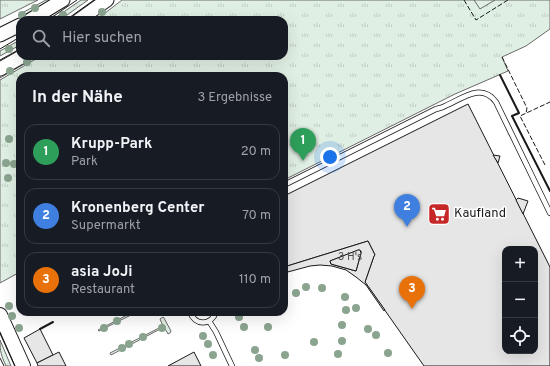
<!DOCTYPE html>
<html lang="de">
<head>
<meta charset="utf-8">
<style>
	body { margin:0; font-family:Overpass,sans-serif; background:#20242c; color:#f1f3f6 }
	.controls { position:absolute; right:12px; bottom:12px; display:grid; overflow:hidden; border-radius:8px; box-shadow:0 4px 16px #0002 }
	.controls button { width:36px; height:36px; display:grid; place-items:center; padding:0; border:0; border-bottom:1px solid #363941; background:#171b24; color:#f1f3f6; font:20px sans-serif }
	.you { position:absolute; left:330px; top:157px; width:14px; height:14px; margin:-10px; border:3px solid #fff; border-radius:50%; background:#1a73e8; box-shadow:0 0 0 6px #1a73e833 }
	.badge { display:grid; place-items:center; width:26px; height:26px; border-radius:50%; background:#2563eb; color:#fff; font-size:13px; font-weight:700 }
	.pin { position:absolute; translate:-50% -33px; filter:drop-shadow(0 1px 2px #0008) }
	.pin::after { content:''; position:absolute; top:21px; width:14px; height:12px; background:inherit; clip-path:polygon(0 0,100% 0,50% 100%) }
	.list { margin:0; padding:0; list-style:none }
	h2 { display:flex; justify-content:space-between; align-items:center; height:52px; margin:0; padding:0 16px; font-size:17px }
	h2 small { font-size:13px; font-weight:400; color:#9ea1a6 }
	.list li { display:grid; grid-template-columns:26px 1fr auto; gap:12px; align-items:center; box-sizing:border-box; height:56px; margin:0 8px 8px; padding:0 8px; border:1px solid #363941; border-radius:12px }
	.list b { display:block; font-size:15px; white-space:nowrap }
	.list p { margin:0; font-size:13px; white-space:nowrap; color:#9ea1a6 }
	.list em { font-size:13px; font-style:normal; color:#9ea1a6 }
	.icon { flex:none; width:22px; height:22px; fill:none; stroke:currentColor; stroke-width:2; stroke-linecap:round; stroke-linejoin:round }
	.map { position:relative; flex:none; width:550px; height:366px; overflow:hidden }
	.search { position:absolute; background:#171b24; box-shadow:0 4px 16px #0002; left:16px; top:16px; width:272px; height:44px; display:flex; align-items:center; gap:10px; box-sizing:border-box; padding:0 14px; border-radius:12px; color:#9ea1a6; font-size:15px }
	.panel { position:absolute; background:#171b24; box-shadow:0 4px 16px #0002; left:16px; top:72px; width:272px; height:244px; border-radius:12px }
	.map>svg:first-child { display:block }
	.grass { fill:url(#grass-tufts); stroke:#6a6a6a }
	.garden { fill:#e0efe3; stroke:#6a6a6a }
	.building { fill:#e6e6e6; stroke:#1a1a1a; fill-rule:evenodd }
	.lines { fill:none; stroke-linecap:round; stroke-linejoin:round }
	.lane-casing { stroke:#1a1a1a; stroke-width:6 }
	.secondary-casing { stroke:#1a1a1a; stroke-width:15 }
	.primary-casing { stroke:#1a1a1a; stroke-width:16 }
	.lane { stroke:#fff; stroke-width:4.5 }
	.secondary { stroke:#fff; stroke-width:13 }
	.primary { stroke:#fff; stroke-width:14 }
	.tram { stroke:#1a1a1a; stroke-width:1 }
	.fence { stroke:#1a1a1a; stroke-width:1; stroke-dasharray:5 2; stroke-linecap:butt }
	.wall { stroke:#1a1a1a; stroke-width:2 }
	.tree { fill:#8aa48f }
	.labels { text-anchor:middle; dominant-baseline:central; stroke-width:3; stroke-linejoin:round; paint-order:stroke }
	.number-label { font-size:11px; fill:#4d4d4d }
	.poi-label { font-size:13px; fill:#1a1a1a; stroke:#fff; text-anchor:start }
</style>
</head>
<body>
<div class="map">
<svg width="550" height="366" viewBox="0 0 550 366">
	<defs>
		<pattern id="grass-tufts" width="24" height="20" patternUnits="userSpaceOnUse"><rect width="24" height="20" fill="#e0efe3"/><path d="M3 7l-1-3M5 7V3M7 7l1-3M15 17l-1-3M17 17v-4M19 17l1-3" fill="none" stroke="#c0ccc2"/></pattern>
	</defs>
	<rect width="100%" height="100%" fill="#fff"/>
	<g class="grass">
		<path d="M0,0H38L0,19Z"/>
		<path d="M46,0H52L21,17L20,14Z"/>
		<path d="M81,0H88L60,20H52Z"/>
		<path d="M122,0H550V29L526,46L502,57L508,71L455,94L284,180V76H20V272L0,283V80L41,56H284V20H96Z"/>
		<path d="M20,40V45L0,56V51Z"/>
		<path d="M32,56H38L0,78V75Z"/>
		<path d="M133,312H137L99,331L98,330Z"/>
		<path d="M163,317L164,318L171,331L170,333L168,334L164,327L111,355L110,353L163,326L160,319Z"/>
		<path d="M0,340L11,366H6C1,355 0,352 0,340Z"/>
	</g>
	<path class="garden" d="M474,0H495L480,9Z"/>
	<g class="building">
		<path d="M468,104L550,267V366H424L365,282L374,256L375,255L368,241L284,267V196ZM505,249H535V351H505Z"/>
		<path d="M493,155L500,156L498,163Z"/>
		<path d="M518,198L528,201L523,214L516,200Z"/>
		<path d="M368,241L375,255L374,256L365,282L385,310L384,311L366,285L356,277L346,270L332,266L320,265L310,266L284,273V267ZM359,250L361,251V253L356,271L331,264L330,261Z"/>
		<path d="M358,250H360L361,253L356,271L331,264L330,261Z"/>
		<path d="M40,329L53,355L37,363L24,338Z"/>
		<path d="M59,352L66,366H38L37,363Z"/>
		<path d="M194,352L201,366H168Z"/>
	</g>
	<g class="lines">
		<g class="lane-casing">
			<g id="lane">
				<path d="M284,185L436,109C439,108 442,108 445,106C462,99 481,82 496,102L550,213"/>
				<path d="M190,312C195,326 211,326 216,312"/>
				<path d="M209,321L216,332L232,366"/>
			</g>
		</g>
		<g class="secondary-casing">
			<g id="secondary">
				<path d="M30,20L63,0"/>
				<path d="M79,20L107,0"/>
				<path d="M0,35L20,25"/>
				<path d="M0,69L23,56"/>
			</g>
		</g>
		<g class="primary-casing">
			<path id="primary" d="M0,315L23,366"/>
		</g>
		<use href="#lane" class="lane"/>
		<use href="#secondary" class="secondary"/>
		<use href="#primary" class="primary"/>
		<g class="tram">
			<path d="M48,20L77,0"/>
			<path d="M66,20L94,0"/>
			<path d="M0,49L20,37"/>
			<path d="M0,60L20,49"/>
			<path d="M0,332L15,366"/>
			<path d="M0,358L4,366"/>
		</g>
		<g class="fence">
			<path d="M464,0L476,20L508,0"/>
			<path d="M502,57L527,108L526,113"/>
			<path d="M545,165L520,116L550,102"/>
		</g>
		<g class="wall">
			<path d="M500,75L519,113L512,116L550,191"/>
			<path d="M40,329L53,322"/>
		</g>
	</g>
	<g class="tree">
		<circle cx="35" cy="8" r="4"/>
		<circle cx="102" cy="12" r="4"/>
		<circle cx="22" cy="15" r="4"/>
		<circle cx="63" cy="15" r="4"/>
		<circle cx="9" cy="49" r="4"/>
		<circle cx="27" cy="62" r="4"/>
		<circle cx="10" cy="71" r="4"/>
		<circle cx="9" cy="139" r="4"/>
		<circle cx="6" cy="163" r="4"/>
		<circle cx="14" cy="164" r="4"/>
		<circle cx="8" cy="178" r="4"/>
		<circle cx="306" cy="287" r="4"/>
		<circle cx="322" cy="288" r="4"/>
		<circle cx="296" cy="293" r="4"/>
		<circle cx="345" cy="297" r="4"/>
		<circle cx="9" cy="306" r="4"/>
		<circle cx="356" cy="308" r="4"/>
		<circle cx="346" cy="310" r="4"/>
		<circle cx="12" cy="316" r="4"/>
		<circle cx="239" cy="317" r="4"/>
		<circle cx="117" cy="321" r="4"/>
		<circle cx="342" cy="325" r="4"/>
		<circle cx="244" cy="327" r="4"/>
		<circle cx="268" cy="327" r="4"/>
		<circle cx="19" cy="328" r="4"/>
		<circle cx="104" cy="328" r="4"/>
		<circle cx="162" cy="328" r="4"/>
		<circle cx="368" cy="329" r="4"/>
		<circle cx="376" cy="335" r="4"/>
		<circle cx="203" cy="336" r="4"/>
		<circle cx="143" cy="337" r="4"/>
		<circle cx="342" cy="341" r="4"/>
		<circle cx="314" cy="342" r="4"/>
		<circle cx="129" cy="344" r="4"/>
		<circle cx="208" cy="344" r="4"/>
		<circle cx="122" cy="348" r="4"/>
		<circle cx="255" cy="350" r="4"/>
		<circle cx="388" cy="353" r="4"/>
		<circle cx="338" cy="354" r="4"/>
		<circle cx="213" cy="355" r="4"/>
		<circle cx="285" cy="355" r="4"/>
		<circle cx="259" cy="358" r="4"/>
	</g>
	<defs>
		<g id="supermarket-square" transform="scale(1.15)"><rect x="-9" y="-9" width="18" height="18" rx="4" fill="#c62828" stroke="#fff"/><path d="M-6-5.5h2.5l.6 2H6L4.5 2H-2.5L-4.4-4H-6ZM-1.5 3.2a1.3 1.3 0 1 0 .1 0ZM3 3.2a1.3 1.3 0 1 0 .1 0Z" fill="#fff"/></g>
	</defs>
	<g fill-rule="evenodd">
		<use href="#supermarket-square" x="439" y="214"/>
	</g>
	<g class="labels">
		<g class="number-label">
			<text x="350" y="257">3 H's</text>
		</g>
		<g class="poi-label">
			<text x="454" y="214">Kaufland</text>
		</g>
	</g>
</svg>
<div class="controls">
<button>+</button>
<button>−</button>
<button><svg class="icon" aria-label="locate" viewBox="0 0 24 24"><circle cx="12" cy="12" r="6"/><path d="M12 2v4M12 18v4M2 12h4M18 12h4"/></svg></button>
</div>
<div class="you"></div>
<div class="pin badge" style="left:303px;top:161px;background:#2e9e5b">1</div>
<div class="pin badge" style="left:407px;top:227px;background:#3f7fe0">2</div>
<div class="pin badge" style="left:412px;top:309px;background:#e8710a">3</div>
<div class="search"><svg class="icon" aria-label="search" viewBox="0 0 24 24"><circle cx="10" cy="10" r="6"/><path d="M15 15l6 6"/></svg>Hier suchen</div>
<section class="panel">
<h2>In der Nähe<small>3 Ergebnisse</small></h2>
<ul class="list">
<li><span class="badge" style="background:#2e9e5b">1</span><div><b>Krupp-Park</b><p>Park</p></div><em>20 m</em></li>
<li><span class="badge" style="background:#3f7fe0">2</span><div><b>Kronenberg Center</b><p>Supermarkt</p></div><em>70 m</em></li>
<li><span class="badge" style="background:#e8710a">3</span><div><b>asia JoJi</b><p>Restaurant</p></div><em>110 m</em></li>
</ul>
</section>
</div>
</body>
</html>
